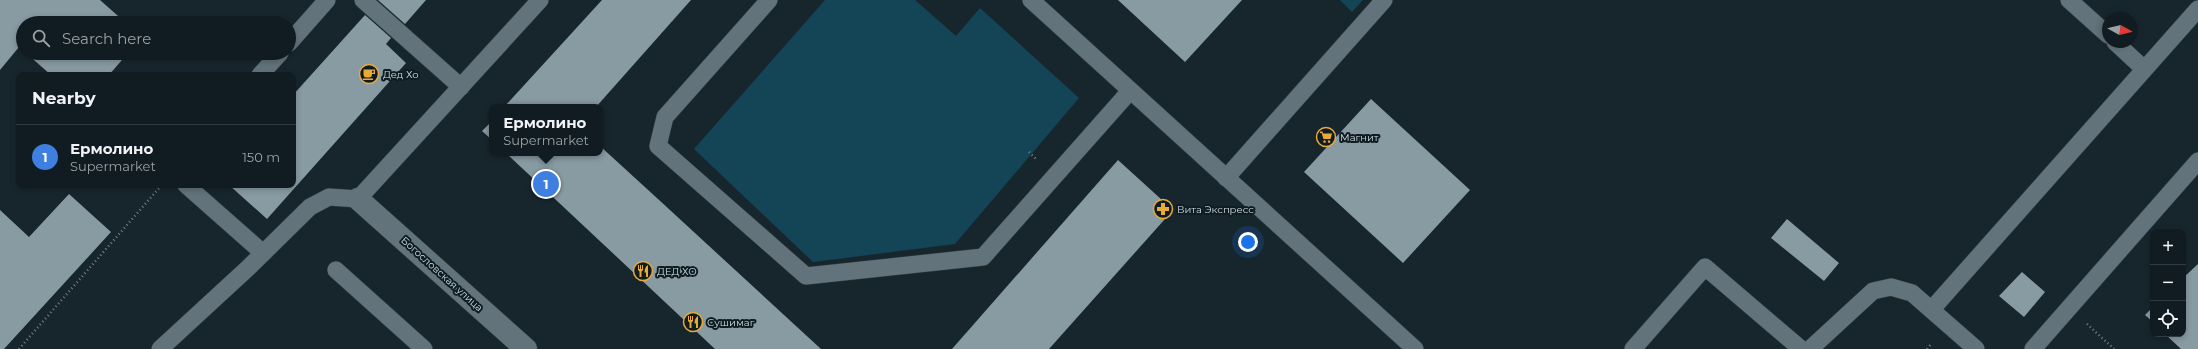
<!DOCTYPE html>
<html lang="en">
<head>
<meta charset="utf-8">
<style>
	body { margin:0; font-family:Montserrat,sans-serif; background:#1a252a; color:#f1f3f6 }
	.controls { position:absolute; right:12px; bottom:12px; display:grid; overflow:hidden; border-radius:8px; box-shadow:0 2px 6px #0003 }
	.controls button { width:36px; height:36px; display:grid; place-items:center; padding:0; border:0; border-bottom:1px solid #303a40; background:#111c22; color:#f1f3f6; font:20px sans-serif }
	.compass { position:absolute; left:2102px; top:12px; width:36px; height:36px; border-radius:50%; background:#111c22; box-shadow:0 2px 6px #0003; rotate:98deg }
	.you { position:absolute; left:1248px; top:242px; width:14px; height:14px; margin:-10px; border:3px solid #fff; border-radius:50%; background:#1a73e8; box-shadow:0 0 0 6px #1a73e833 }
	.badge { display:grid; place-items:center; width:26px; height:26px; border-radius:50%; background:#1a73e8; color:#fff; font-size:13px; font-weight:700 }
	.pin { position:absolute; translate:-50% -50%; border:2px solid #fff; box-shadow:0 1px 4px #0006 }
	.popup { position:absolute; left:489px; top:104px; width:114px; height:52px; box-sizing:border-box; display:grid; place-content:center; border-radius:8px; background:#111c22; filter:drop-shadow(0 1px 3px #0005); font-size:13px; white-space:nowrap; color:#9ca1a5 }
	.popup b { font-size:15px; color:#f1f3f6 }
	.popup::after { content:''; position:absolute; left:50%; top:100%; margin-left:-8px; border:8px solid transparent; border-top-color:#111c22 }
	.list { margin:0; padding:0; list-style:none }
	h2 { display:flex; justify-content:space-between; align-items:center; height:52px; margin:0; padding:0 16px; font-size:17px }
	h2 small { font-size:13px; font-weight:400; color:#9ca1a5 }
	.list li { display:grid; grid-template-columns:26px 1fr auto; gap:12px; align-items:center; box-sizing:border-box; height:64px; padding:0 16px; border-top:1px solid #303a40 }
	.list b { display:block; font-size:15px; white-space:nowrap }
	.list p { margin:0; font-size:13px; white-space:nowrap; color:#9ca1a5 }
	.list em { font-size:13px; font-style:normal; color:#9ca1a5 }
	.icon { flex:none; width:22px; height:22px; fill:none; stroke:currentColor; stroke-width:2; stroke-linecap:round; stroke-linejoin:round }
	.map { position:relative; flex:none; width:2198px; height:349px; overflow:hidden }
	.search { position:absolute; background:#111c22; box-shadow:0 2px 6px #0003; left:16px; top:16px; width:280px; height:44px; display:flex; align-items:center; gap:10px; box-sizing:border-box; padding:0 14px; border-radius:22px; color:#9ca1a5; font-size:15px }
	.panel { position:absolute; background:#111c22; box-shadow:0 2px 6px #0003; left:16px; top:72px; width:280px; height:116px; border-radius:8px }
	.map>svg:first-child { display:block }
	.green { fill:#144557 }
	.building { fill:#889aa2 }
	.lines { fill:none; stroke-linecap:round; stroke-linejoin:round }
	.service-casing { stroke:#354045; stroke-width:18 }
	.minor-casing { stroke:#354045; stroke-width:23 }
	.path { stroke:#768287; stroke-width:2.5; stroke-dasharray:1 3; stroke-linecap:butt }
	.service { stroke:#62737b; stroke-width:17 }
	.minor { stroke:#62737b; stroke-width:22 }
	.labels { text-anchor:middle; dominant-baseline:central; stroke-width:4; stroke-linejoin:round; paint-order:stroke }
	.poi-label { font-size:10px; fill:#d2dbdf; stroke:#0e1d23; text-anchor:start }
	.street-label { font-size:10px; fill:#d2dbdf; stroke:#0e1d23 }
</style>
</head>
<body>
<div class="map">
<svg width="2198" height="349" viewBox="0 0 2198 349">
	<rect width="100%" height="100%" fill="#17262d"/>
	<g class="green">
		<path d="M825,0H915L956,36L980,8L1079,98L955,244L813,262L694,149Z"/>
		<path d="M1340,0H1363L1352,12Z"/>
	</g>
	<g class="building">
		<path d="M0,0H100L126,23H23V51L19,47L0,70Z"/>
		<path d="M378,0H426L405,24Z"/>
		<path d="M602,0H691L596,107H504Z"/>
		<path d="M1118,0H1242L1185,62Z"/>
		<path d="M365,15L391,38L386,44L406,63L267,219L229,185H293V95Z"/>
		<path d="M26,53H128L109,75H51Z"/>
		<path d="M1371,99L1470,190L1403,263L1304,172Z"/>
		<path d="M492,121V140L482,131Z"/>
		<path d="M600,146L658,199L821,349H715L506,153H600Z"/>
		<path d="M1118,160L1173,210L1049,349H952Z"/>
		<path d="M69,194L111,232L4,349H0V210L29,237Z"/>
		<path d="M1787,219L1839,263L1824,281L1771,238Z"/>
		<path d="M2198,264V349H2181L2165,334H2183V278Z"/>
		<path d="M2022,272L2045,292L2024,317L1999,296Z"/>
		<path d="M2153,307V322L2145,315Z"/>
	</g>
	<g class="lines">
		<g class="service-casing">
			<g id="service">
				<path d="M363,0L461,87"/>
				<path d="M769,0L665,117L658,146L806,276L983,257L1130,91"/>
				<path d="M1031,0L1415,349"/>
				<path d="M2069,0L2108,35"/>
				<path d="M2115,42L2144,69"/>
				<path d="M289,43L327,0"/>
				<path d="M260,75L280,53"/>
				<path d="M1226,178L1384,0"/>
				<path d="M186,185L263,253"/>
				<path d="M336,270L424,349"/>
				<path d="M1932,309L2198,9"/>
				<path d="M160,349L248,268L310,207L329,197L358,199L540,0"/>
				<path d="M1633,349L1705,267L1801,349"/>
				<path d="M1810,349L1873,291L1891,287L1912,293L1976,349"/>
				<path d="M2033,349L2198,161"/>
			</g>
		</g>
		<g class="minor-casing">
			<path id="minor" d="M358,199L526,349"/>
		</g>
		<g class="path">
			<path d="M1029,152L1036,159"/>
			<path d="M2087,324L2114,349"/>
			<path d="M19,349L160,187"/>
			<path d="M1927,349L1932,343"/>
		</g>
		<use href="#service" class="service"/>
		<use href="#minor" class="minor"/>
	</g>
	<defs>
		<g id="cafe-ring" transform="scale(1)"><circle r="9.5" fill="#0e1d23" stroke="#eaaa38" stroke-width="1.5"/><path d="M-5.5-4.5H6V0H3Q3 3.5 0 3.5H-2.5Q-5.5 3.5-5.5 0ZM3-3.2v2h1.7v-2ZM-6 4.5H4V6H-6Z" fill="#eaaa38"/></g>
		<g id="supermarket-ring" transform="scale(1)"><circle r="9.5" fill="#0e1d23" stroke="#eaaa38" stroke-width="1.5"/><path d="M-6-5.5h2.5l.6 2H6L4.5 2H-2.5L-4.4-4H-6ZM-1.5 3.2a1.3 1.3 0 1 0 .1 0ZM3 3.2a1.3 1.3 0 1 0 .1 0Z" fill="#eaaa38"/></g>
		<g id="pharmacy-ring" transform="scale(1)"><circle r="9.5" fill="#0e1d23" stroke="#eaaa38" stroke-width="1.5"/><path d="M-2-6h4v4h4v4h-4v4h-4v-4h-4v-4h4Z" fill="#eaaa38"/></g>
		<g id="restaurant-ring" transform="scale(1)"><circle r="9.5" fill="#0e1d23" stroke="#eaaa38" stroke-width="1.5"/><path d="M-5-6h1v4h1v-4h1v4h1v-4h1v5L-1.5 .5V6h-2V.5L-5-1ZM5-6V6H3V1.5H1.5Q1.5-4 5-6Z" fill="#eaaa38"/></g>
	</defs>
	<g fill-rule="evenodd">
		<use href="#cafe-ring" x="369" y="74"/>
		<use href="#supermarket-ring" x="1326" y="137"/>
		<use href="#pharmacy-ring" x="1163" y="209"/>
		<use href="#restaurant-ring" x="643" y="271"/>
		<use href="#restaurant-ring" x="693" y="322"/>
	</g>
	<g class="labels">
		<g class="poi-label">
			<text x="383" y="74">Дед Хо</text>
			<text x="1340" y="137">Магнит</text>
			<text x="1177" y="209">Вита Экспресс</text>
			<text x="657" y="271">ДЕД ХО</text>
			<text x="707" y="322">Сушимаг</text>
		</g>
		<g class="street-label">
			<text transform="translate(442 274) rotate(42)">Богословская улица</text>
		</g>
	</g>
</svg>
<div class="controls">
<button>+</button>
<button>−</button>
<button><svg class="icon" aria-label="locate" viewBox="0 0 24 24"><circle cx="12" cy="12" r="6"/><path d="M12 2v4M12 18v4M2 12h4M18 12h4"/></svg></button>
</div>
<svg class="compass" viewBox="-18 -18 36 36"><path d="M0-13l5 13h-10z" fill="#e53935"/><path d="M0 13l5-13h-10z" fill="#9ca1a5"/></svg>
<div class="you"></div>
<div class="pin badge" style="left:546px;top:184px;background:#3f7fe0">1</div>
<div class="popup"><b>Ермолино</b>Supermarket</div>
<div class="search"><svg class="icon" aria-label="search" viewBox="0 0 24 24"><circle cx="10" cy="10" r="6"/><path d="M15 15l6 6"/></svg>Search here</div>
<section class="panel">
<h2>Nearby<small></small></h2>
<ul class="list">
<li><span class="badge" style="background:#3f7fe0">1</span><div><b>Ермолино</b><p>Supermarket</p></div><em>150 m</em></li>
</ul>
</section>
</div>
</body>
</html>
